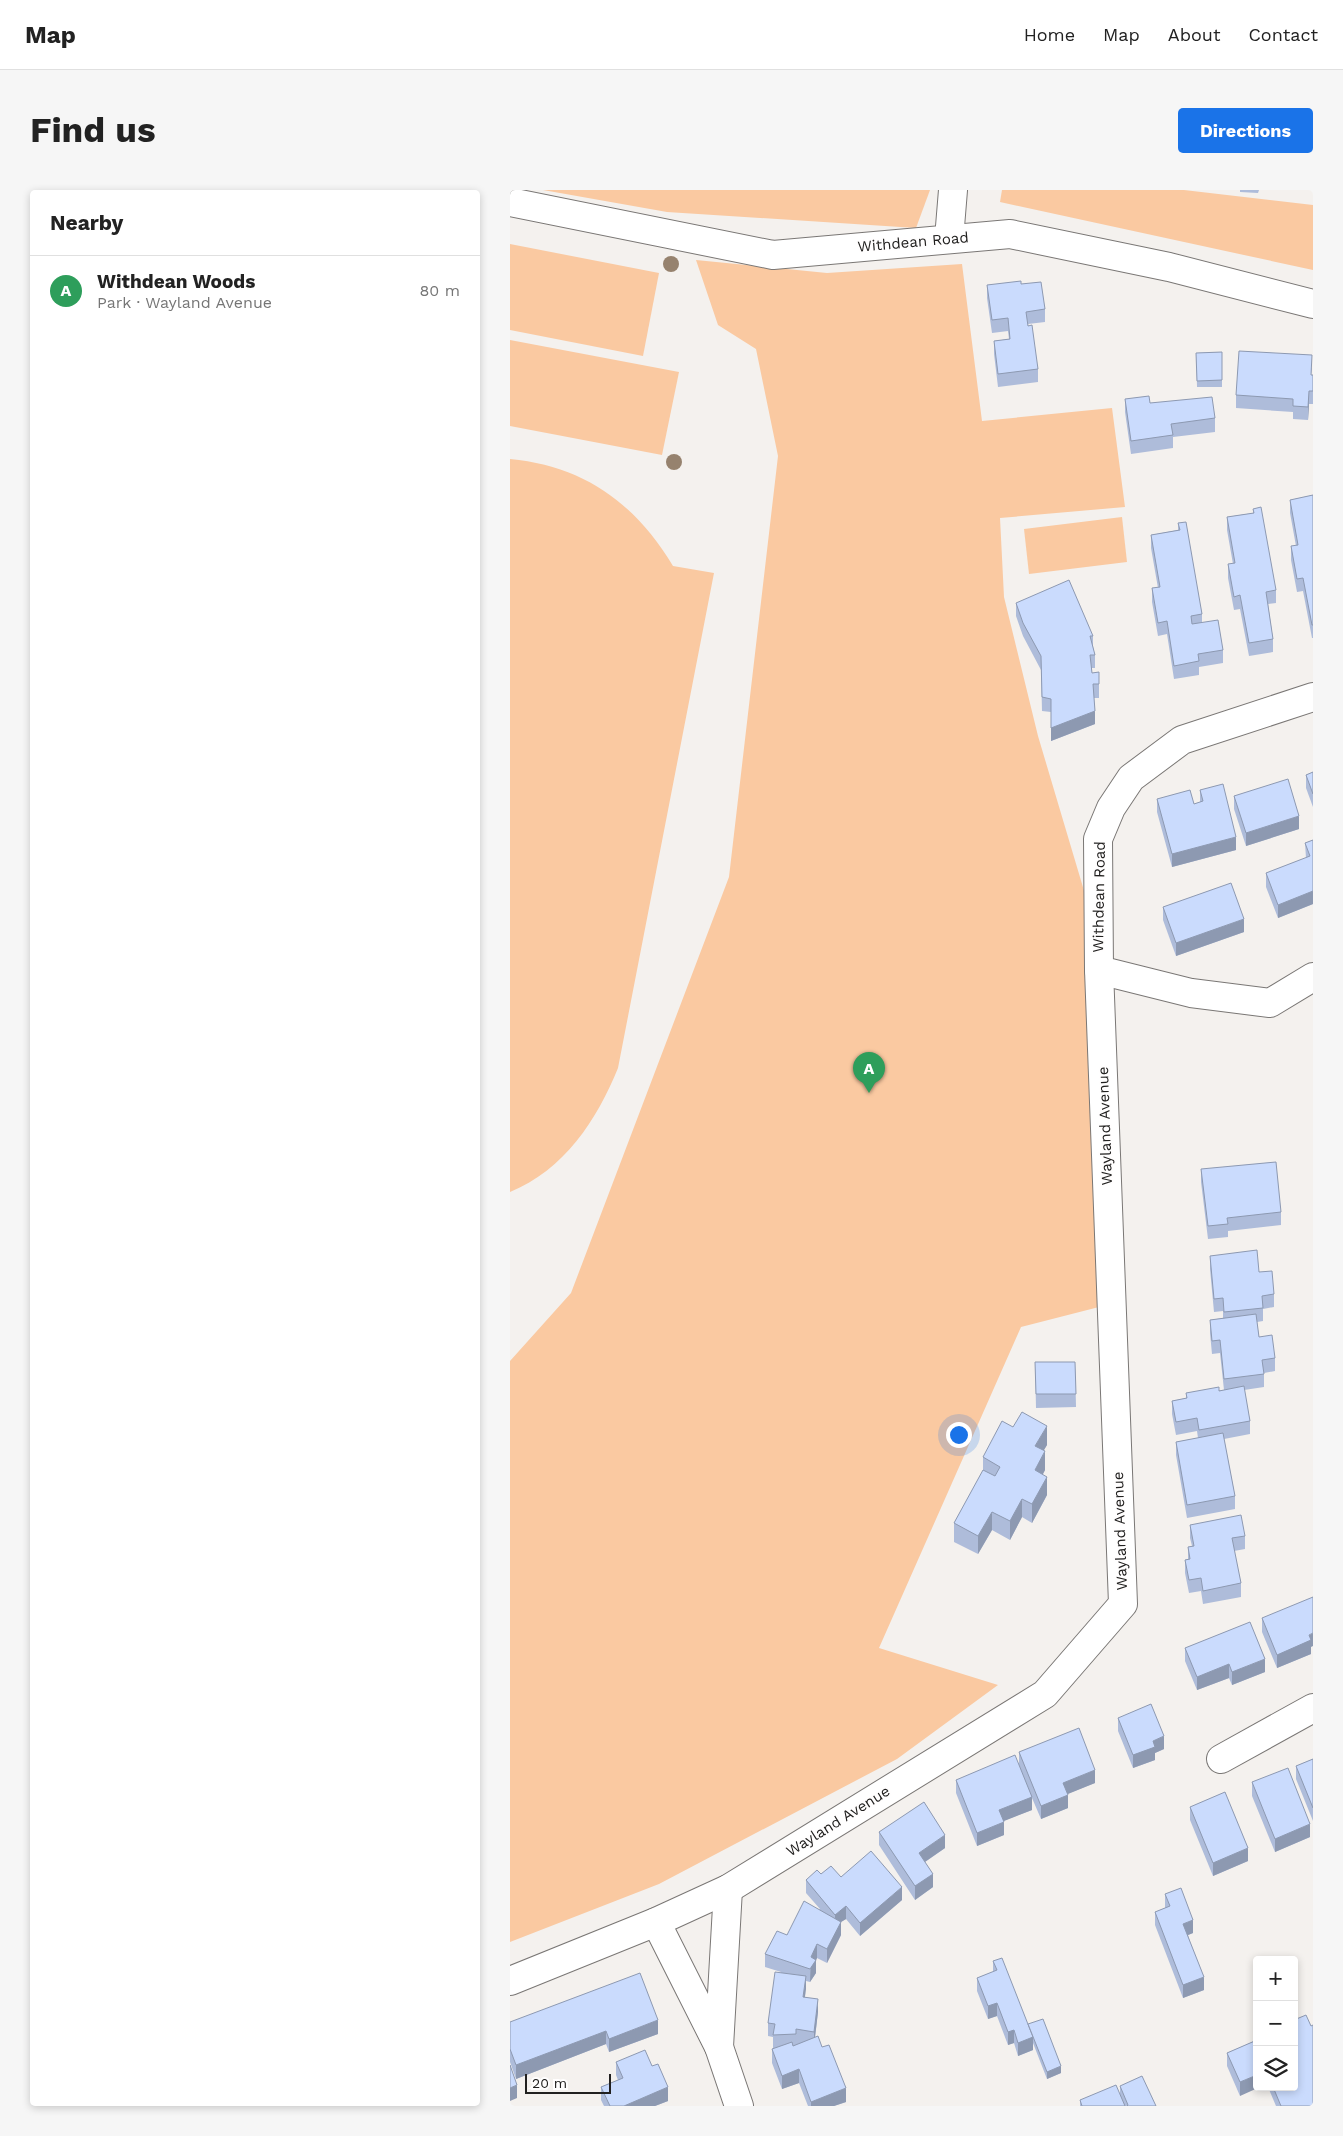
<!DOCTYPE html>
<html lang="en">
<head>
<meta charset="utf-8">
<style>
	body { margin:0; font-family:"Work Sans",sans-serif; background:#f6f6f6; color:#222 }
	.controls { position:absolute; right:15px; bottom:15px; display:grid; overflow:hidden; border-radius:5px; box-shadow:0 2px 8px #0003 }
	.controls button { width:45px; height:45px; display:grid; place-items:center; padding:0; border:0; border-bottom:1px solid #e0e0e0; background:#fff; color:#222; font:25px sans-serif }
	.scale { position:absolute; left:15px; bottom:12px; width:86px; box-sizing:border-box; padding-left:5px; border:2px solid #21201f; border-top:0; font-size:14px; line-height:18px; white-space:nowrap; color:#21201f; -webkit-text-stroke:4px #fffefe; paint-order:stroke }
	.you { position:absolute; left:448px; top:1244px; width:18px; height:18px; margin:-12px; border:4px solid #fff; border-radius:50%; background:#1a73e8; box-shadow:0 0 0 8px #1a73e833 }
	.badge { display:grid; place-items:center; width:32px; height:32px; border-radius:50%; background:#1a73e8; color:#fff; font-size:16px; font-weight:700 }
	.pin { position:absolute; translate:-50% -41px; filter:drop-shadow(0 1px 2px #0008) }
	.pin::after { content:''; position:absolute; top:26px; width:18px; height:15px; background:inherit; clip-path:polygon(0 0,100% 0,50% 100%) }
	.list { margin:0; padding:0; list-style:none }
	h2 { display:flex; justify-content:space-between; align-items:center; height:65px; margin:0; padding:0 20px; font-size:21px }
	h2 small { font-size:16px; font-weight:400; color:#767676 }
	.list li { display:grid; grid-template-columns:32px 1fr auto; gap:15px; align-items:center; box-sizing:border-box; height:70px; padding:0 20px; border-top:1px solid #e0e0e0 }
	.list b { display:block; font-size:19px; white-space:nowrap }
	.list p { margin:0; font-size:16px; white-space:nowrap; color:#767676 }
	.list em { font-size:16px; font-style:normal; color:#767676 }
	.icon { flex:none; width:28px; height:28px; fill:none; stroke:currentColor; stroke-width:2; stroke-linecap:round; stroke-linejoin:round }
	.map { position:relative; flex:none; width:803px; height:1916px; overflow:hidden; border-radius:5px }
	header { display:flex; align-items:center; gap:30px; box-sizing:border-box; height:70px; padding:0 25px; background:#fff; border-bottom:1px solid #e0e0e0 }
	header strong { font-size:24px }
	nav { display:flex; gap:28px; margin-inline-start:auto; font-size:18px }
	.intro { display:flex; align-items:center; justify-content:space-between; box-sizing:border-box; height:120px; padding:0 30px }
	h1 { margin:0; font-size:35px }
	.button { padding:12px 22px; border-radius:5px; background:#1a73e8; color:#fff; font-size:18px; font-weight:700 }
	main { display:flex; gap:30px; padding:0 30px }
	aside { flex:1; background:#fff; border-radius:5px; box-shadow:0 2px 8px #0003 }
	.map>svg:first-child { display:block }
	.green { fill:#fac9a1 }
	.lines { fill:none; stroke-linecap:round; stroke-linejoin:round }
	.minor-casing { stroke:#7a7775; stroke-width:30 }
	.minor { stroke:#fff; stroke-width:28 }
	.tree { fill:#96826e }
	.wall { fill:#aebcda }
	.shaded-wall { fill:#8d99b1 }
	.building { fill:#cadbfd; stroke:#8d99b1 }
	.labels { text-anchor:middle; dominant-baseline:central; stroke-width:4; stroke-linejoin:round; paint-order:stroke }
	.street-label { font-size:15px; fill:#21201f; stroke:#fffefe }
</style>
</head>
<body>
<header>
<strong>Map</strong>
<nav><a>Home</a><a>Map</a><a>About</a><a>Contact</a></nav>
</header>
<div class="intro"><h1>Find us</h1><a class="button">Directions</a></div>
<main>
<aside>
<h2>Nearby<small></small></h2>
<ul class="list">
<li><span class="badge" style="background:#2e9e5b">A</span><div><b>Withdean Woods</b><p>Park · Wayland Avenue</p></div><em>80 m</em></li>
</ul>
</aside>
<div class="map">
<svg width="803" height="1916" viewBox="0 0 803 1916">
	<rect width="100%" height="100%" fill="#f4f1ee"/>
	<g class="green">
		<path d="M33,0H420L406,38L157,22Z"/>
		<path d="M492,0H674L803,15V80L490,12Z"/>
		<path d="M0,54L149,83L133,166L0,140Z"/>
		<path d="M186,70L317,83L452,74L472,231L602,218L615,317L490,328L494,407L528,546L575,704L589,1117L511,1137L369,1458L488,1495L387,1569L149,1694L0,1752V1171L61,1103L219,687L268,266L246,159L208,135Z"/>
		<path d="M0,150L169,182L152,265L0,236Z"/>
		<path d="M0,269C74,276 125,313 163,376L204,383L108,878C87,930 54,980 0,1002Z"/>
		<path d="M612,327L617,372L519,384L514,339Z"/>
	</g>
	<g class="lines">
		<g class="minor-casing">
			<g id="minor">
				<path d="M0,12L263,65L500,44L659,77L803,114"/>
				<path d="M439,49L443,0"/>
				<path d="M589,780L681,803L760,813L803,787"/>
				<path d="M711,1569L803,1518"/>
				<path d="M146,1732L209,1857L218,1699"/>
				<path d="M0,1791L146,1732L218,1699L535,1504L613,1414L589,780L588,649L601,618L621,588L672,550L803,507"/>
				<path d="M209,1857L229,1916"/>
			</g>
		</g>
		<use href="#minor" class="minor"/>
	</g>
	<g class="tree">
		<circle cx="161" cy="74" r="8"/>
		<circle cx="164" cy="272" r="8"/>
	</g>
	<g class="wall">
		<path d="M730,0H749L748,3L730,2Z"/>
		<path d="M511,94L535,119V132L518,134L528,179V192L488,197L484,164V151L499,149L498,141L482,143L477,108V95Z"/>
		<path d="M712,162V197H687L686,163Z"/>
		<path d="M802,178L801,185H803V214H799L798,230L783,229V222L726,218V205Z"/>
		<path d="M615,209L640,213L705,228V242L663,247V258L621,264L615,222Z"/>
		<path d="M803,305V448H802L793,401L787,402L781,370V356H786L780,323V310Z"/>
		<path d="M743,319L766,400V413L758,414L763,449V462L739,466L730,419L724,420L718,388V374H723L717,340V327L743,323Z"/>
		<path d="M668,333L692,424V433L713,460V473L689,477V485L664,489L657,444L648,446L642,412V398H648L641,358V345L668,340Z"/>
		<path d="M506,413L583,446V457L585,465V478H582V483L589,482V508H584L585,534L541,551V522L532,521L531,480L513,446L506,426Z"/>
		<path d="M803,582V617L796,598V585Z"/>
		<path d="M690,600L726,660L662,677L647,622V609L684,614L690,612Z"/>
		<path d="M724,606L789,639L736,656L724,619Z"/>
		<path d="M803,650V714L768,728L756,697V683L796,668L795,653Z"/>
		<path d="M653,717L734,742L666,766L653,730Z"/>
		<path d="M691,979L771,1022V1035L718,1041V1047L698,1049L691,992Z"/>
		<path d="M700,1066L749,1082L764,1104V1117L753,1119V1131L747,1132L749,1147L765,1168V1181L754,1183V1197L734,1200L740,1231V1244L714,1249L725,1306V1319L677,1328L666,1265V1252L688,1248L687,1241L666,1245L662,1224V1211L676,1208V1203L714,1200L710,1163L702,1164L700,1143V1130L713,1128V1121L704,1122L700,1079Z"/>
		<path d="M525,1172H565L566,1217L526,1218Z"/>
		<path d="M537,1255L533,1261L535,1280L533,1284L537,1305L522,1333L512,1327L500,1350L482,1340L468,1364L444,1352V1333L473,1281V1267Z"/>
		<path d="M680,1335L735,1346V1359L724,1361L731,1393V1407L693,1414L691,1401L679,1403L675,1383V1370L678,1369V1357L682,1356L680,1348Z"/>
		<path d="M752,1428L801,1457V1464L767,1478L752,1442Z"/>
		<path d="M675,1458L755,1482L722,1495L719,1488L687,1500L675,1471Z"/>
		<path d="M608,1528L654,1559L645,1563V1570L623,1578L608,1541Z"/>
		<path d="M509,1562L585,1593L557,1604L558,1618L531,1629L522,1608V1620L493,1631L494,1645L467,1656L446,1603V1590L509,1574Z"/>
		<path d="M803,1569V1631L786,1589V1576Z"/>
		<path d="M742,1592L800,1647L765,1662L742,1606Z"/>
		<path d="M680,1617L738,1671L703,1686L680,1630Z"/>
		<path d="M369,1642L435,1658L415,1672L423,1697L405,1710L369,1655Z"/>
		<path d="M311,1684L331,1687L392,1710L350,1746L336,1729L331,1732V1745L317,1773L307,1768L306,1770V1783L300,1792L296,1791L295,1807L308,1822L305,1848L336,1912L324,1916H298L289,1893L272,1899L262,1873V1859L266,1858H263V1847L258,1846V1833L271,1782L255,1777V1764L277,1745L310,1719L296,1703V1690Z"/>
		<path d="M655,1704L683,1743L678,1745L694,1800L673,1808L645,1735V1722L655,1718Z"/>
		<path d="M483,1771L518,1835L551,1883L537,1889L523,1853V1860L508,1866L504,1853L498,1855L487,1826L478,1829L467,1801V1788L483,1782Z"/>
		<path d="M0,1832L148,1844L99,1862L96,1854L6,1889L0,1872Z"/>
		<path d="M747,1850L730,1906L717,1876V1863Z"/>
		<path d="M106,1872L142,1876L158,1911L145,1916H94L91,1910V1897L108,1890L106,1885Z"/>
		<path d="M610,1896L646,1916H570V1910L610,1905Z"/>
		<path d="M758,1897H784L803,1916H766Z"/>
	</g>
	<g class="shaded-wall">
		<path d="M799,201V214L798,230V217Z"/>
		<path d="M585,521V534L541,551V538Z"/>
		<path d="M789,626V639L736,656V643Z"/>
		<path d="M726,647V660L662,677V664Z"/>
		<path d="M803,701V714L768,728V715Z"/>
		<path d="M734,729V742L666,766V753Z"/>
		<path d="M537,1236V1255L525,1275V1256Z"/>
		<path d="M535,1261V1280L525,1299V1280Z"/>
		<path d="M537,1287V1305L522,1333V1314Z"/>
		<path d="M512,1309V1327L500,1350V1331Z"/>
		<path d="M482,1322V1340L468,1364V1346Z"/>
		<path d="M803,1443V1456L801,1457V1464L767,1478V1465Z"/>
		<path d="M755,1469V1482L722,1495V1482Z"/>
		<path d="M719,1474V1488L687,1500V1487Z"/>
		<path d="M654,1546V1559L645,1563V1570L623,1578V1565L643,1551Z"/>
		<path d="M585,1580V1593L553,1606V1593Z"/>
		<path d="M558,1605V1618L531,1629V1616Z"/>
		<path d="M522,1607V1620L489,1633V1620Z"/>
		<path d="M494,1632V1645L467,1656V1643Z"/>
		<path d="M800,1634V1647L765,1662V1649Z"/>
		<path d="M435,1645V1658L409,1676V1663Z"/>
		<path d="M738,1658V1671L703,1686V1673Z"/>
		<path d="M423,1684V1697L405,1710V1696Z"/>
		<path d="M392,1697V1710L350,1746V1733Z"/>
		<path d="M336,1716V1729L331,1732V1745L317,1773V1759L325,1738V1725Z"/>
		<path d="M683,1730V1743L673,1747V1734Z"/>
		<path d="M307,1754V1768L304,1775L306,1770V1783L300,1792L301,1767Z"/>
		<path d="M296,1786V1799L293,1820V1807Z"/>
		<path d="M694,1787V1800L673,1808V1795Z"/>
		<path d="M308,1809V1822L304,1855V1842Z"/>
		<path d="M487,1813V1826L478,1829V1816Z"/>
		<path d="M148,1830V1844L99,1862V1849Z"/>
		<path d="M504,1840V1853L498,1855V1842Z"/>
		<path d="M96,1841V1854L6,1889V1875Z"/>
		<path d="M523,1847V1860L508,1866V1853Z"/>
		<path d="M551,1876V1883L537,1889V1882Z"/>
		<path d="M289,1879V1893L272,1899V1886Z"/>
		<path d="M747,1885V1897H750L730,1906V1892Z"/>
		<path d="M7,1895V1908L0,1911V1898Z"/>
		<path d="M158,1897V1911L145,1916H114Z"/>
		<path d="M336,1898V1912L324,1916H301V1912Z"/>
	</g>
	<g class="building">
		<path d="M511,91V94L531,92L535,119L516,122L518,136L522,135L528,179L488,184L484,151L500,149L498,128L482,130L477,95Z"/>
		<path d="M729,161L802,165L801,185H803V201H799L798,217L783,216V209L726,205Z"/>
		<path d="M712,162V190L687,191L686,163Z"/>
		<path d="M639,206L640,213L702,207L705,228L661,234L663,245L621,251L615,209Z"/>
		<path d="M803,305V435H802L793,388L787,389L781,356L788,355L780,310Z"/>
		<path d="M751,317L766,400L756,402L763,449L739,453L730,405L724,407L718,374L725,373L717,327L744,323L743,319Z"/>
		<path d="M676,332L692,424L681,426L682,434L708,430L713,460L688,464L689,471L664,476L657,431L648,433L642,398L650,397L641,345L670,340L668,333Z"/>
		<path d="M559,390L583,446H580L585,465H580L582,483L589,482V494H583L585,521L541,538V509L532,507L531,466L513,433L506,413Z"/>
		<path d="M803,582V604L796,585Z"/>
		<path d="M778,589L789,626L736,643L724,606Z"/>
		<path d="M713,594L726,647L662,664L647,609L680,600L684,614L693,611L690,600Z"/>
		<path d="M803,650V701L768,715L756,683L800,666L795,653Z"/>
		<path d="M721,693L734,729L666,753L653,717Z"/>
		<path d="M766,972L771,1022L717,1028L718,1034L698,1036L691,979Z"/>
		<path d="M747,1060L749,1082L762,1081L764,1104L752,1106L753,1118L714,1122L713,1108L704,1109L700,1066Z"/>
		<path d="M746,1124L749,1147L762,1145L765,1168L752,1170L754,1184L714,1189L710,1150L702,1151L700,1130Z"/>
		<path d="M525,1172H565L566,1204H526Z"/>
		<path d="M734,1196L740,1231L689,1240L687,1228L666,1232L662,1211L677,1208L676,1203L709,1197V1201Z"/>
		<path d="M512,1222L537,1236L525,1256L535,1261L525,1280L537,1287L522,1314L512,1309L500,1331L482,1322L468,1346L444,1333L473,1280L485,1286L490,1277L473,1267L492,1231L503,1237Z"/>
		<path d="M713,1243L725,1306L677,1315L666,1252Z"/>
		<path d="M731,1325L735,1346L722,1348L731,1393L693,1401L691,1388L679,1390L675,1370L680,1369L678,1357L684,1356L680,1335Z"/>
		<path d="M803,1407V1443L799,1445L801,1450L767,1465L752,1428Z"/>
		<path d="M740,1432L755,1469L722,1482L719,1474L687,1487L675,1458Z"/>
		<path d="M641,1514L654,1546L643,1551L645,1557L623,1565L608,1528Z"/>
		<path d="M569,1538L585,1580L553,1593L558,1605L531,1616L509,1562Z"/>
		<path d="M505,1565L522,1607L489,1620L494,1632L467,1643L446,1590Z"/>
		<path d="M803,1569V1618L786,1576Z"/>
		<path d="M778,1578L800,1634L765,1649L742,1592Z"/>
		<path d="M715,1602L738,1658L703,1673L680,1617Z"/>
		<path d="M414,1612L435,1645L409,1663L423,1684L405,1696L369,1642Z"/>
		<path d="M361,1661L392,1697L350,1733L336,1716L325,1725L296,1690L307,1680L311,1684L321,1676L331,1687Z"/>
		<path d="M671,1698L683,1730L673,1734L694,1787L673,1795L645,1722L660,1716L655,1704Z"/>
		<path d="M294,1711L331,1732L317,1759L307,1754L301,1767L306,1770L300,1779L255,1764L267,1741L277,1745Z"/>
		<path d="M492,1768L523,1847L508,1853L504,1840L498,1842L487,1813L478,1816L467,1788L487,1780L483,1771Z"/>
		<path d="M265,1782L296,1786L293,1807L308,1809L304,1842L286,1839V1844L263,1845L265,1834L258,1833Z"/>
		<path d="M130,1783L148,1830L99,1849L96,1841L6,1875L0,1859V1832Z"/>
		<path d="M796,1825L801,1836L803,1835V1916H771L763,1897H784V1830Z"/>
		<path d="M533,1829L551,1876L537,1882L518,1834Z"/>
		<path d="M308,1846L312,1857L319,1855L336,1898L301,1912L289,1879L272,1886L262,1859L282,1852L283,1856Z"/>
		<path d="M747,1850V1885L730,1892L717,1863Z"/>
		<path d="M135,1860L142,1876L148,1874L158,1897L114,1916H100L91,1897L113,1888L106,1872Z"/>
		<path d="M0,1875L7,1895L0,1898Z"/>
		<path d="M632,1886L646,1916H617L618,1915L610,1896Z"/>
		<path d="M606,1895L615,1916H572L570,1910Z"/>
	</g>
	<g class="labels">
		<g class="street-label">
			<text transform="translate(403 52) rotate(-5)">Withdean Road</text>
			<text transform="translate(589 707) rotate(-89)">Withdean Road</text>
			<text transform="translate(595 936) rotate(-92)">Wayland Avenue</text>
			<text transform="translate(610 1341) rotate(-92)">Wayland Avenue</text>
			<text transform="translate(328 1631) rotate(-32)">Wayland Avenue</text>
		</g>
	</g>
</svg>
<div class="controls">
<button>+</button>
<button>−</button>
<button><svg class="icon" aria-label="layers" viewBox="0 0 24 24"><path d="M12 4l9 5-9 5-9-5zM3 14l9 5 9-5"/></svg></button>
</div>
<div class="scale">20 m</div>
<div class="you"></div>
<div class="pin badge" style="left:359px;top:903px;background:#2e9e5b">A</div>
</div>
</main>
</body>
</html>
